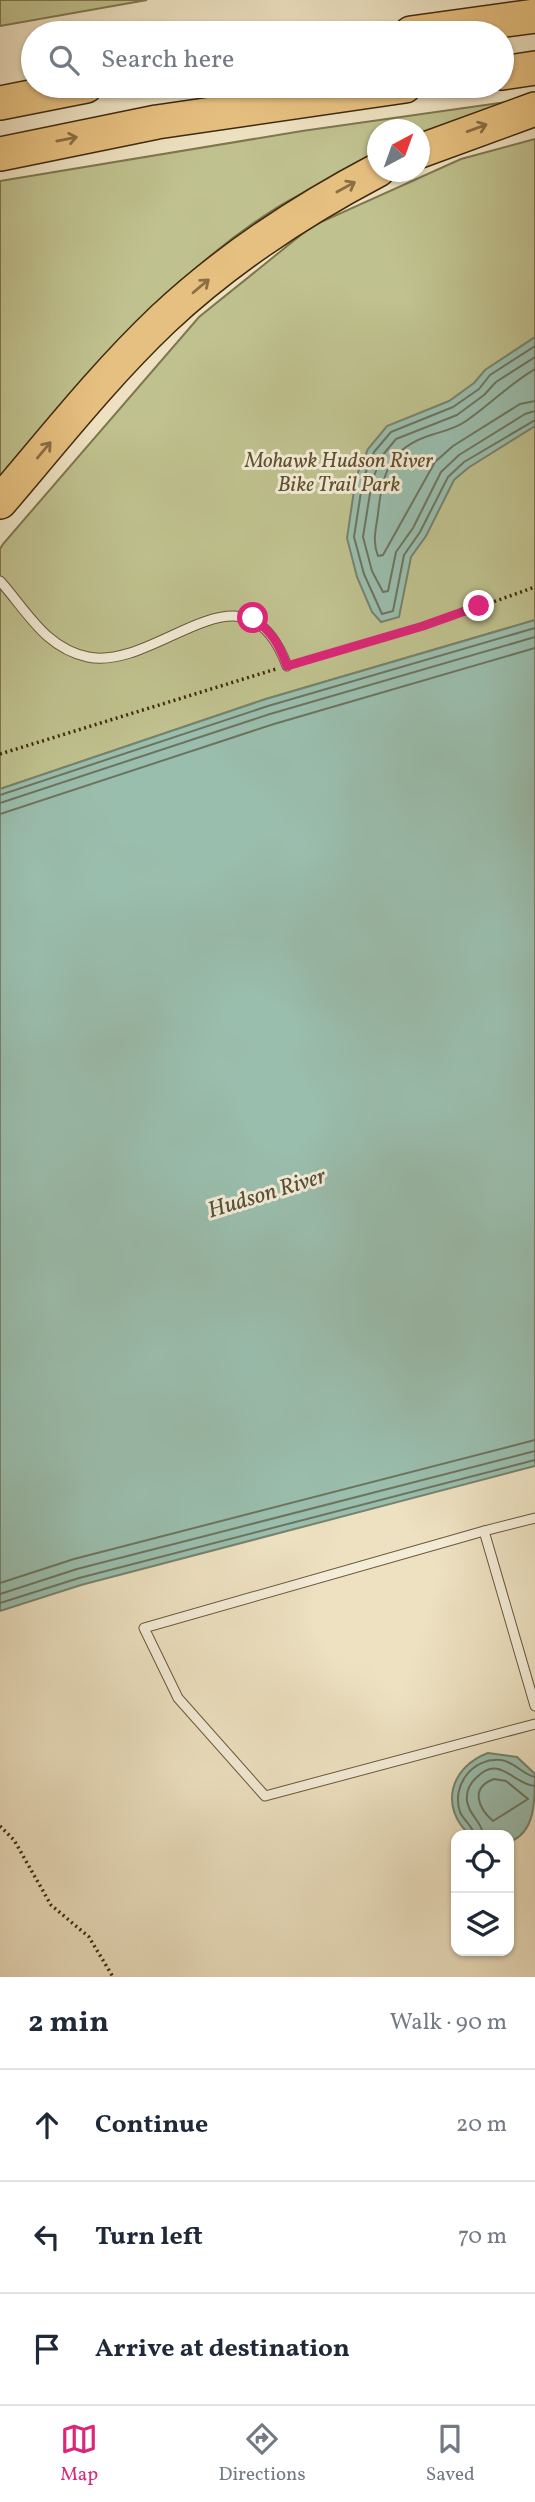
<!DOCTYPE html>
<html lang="en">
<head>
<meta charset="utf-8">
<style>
	body { margin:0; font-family:Vollkorn,serif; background:#f2f2f3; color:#1f2937 }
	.controls { position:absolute; right:21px; bottom:21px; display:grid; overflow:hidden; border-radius:14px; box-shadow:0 2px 5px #0004 }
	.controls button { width:63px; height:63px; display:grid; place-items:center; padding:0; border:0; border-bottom:2px solid #e0e1e3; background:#fff; color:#1f2937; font:35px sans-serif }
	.compass { position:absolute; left:367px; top:119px; width:63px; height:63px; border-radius:50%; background:#fff; box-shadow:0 2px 5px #0004; rotate:41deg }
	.stop { position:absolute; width:21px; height:21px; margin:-16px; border:5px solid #db2777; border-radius:50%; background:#fff }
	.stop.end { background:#db2777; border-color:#fff; box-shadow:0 2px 7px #0008 }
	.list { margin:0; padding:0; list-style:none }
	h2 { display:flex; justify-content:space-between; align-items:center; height:91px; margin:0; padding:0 28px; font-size:30px }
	h2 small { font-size:23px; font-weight:400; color:#747a83 }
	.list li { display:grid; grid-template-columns:46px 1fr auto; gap:21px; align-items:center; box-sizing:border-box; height:112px; padding:0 28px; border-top:2px solid #e0e1e3 }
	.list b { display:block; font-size:26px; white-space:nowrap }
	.list em { font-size:23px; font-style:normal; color:#747a83 }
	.icon { flex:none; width:38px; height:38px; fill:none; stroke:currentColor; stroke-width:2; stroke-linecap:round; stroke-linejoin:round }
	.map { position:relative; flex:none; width:535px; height:1977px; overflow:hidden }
	.search { position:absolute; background:#fff; box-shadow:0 2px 5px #0004; left:21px; right:21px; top:21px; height:77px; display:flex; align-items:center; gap:18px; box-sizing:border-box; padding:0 24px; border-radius:38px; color:#747a83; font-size:26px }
	.sheet { height:427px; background:#fff }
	nav { display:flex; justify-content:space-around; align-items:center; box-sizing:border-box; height:98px; border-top:2px solid #e0e1e3; background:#fff; font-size:19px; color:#747a83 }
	nav a { display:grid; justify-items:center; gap:4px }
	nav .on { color:#db2777 }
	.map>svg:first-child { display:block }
	.green { fill:#bfc18e; stroke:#80764e; stroke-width:2 }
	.water { fill:#9abeae; stroke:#76836e; stroke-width:2 }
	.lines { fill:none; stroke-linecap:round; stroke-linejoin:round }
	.shore { stroke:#6d745e; stroke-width:2 }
	.lane-casing { stroke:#6b583c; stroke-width:11 }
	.highway-casing { stroke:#402a0f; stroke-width:36 }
	.path { stroke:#402a0f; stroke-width:3.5; stroke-dasharray:2 3.5; stroke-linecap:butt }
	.lane { stroke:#f3ecd7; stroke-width:9 }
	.highway { stroke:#e6c080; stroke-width:33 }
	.oneway { stroke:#8b6e42 }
	.route { stroke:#db2777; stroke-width:9 }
	.labels { text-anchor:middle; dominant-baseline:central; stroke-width:6; stroke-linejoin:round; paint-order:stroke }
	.park-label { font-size:21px; font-style:italic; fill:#60502f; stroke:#f3ecd7 }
	.water-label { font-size:23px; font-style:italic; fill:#564f37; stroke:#f3ecd7 }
</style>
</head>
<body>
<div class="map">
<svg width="535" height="1977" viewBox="0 0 535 1977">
	<rect width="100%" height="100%" fill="#ede1c1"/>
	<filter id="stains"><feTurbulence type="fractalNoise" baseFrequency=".00286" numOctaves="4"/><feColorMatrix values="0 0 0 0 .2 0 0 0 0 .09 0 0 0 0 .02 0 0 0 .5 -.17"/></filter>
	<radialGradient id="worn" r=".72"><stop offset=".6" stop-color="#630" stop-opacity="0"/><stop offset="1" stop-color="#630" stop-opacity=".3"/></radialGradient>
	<g class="green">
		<path d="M0,0H147L0,26Z"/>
		<path d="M535,98L420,139V130H378L377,156C343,174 306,189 273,210C164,280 82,382 0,480V181L302,131Z"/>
		<path d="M535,139V620L266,699L0,789V549L3,544L199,317L312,226L461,159Z"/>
	</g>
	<g class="water">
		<path d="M535,337V426L468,468L454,480L426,536L411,557L399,617L381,622L372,612L357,577L347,538L356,477L368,449L387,426L449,401L474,383L485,370Z"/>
		<path d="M535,620V1466L81,1585L0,1611V789L266,699Z"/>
		<path d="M488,1753L517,1757L535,1774C535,1802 535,1833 509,1842V1835H470C439,1807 450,1767 488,1753Z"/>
	</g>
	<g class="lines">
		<g class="shore">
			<path d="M535,346L490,375L479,389L453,407L391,432L374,452L363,479L354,537L364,574L382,614L393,611L404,555L420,532L448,477L464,462L535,420"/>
			<path d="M535,357L496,382L484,395L457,415L396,439L382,456L372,481L363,537L372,571L383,592L388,591L396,552L413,528L441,472L459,455L525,414L535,411"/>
			<path d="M535,369C509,384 490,405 466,421C455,429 443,431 431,435C389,448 382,474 378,514C376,529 372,541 378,556L383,555L435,462L453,446L520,404L535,401"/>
			<path d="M0,795L268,706L535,628"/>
			<path d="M0,803L270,714L535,637"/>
			<path d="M0,814L274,724L535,648"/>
			<path d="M0,1583L74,1559L535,1440"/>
			<path d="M0,1594L77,1569L535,1451"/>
			<path d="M0,1603L79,1578L535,1460"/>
			<path d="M494,1779L506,1781L528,1799L493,1821C479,1809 469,1788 494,1779Z"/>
			<path d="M474,1835C473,1826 464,1821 460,1812C451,1785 473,1757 501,1760C515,1762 523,1775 535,1777"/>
			<path d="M483,1835C482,1821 469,1816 467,1801C466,1792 470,1783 477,1777C500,1754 514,1785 535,1786"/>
		</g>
		<g class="lane-casing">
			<g id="lane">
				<path d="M0,581C27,611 45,648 88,657C159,671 245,552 287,666"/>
				<path d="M535,1518L484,1531L535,1706"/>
				<path d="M484,1531L144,1628L178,1698L265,1796L535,1724"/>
			</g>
		</g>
		<g class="highway-casing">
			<g id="highway">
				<path d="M411,33L535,16"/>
				<path d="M502,73L535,68"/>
				<path d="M0,103L86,86"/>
				<path d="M420,151L535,109"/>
				<path d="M0,154L157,122L405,86"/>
				<path d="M0,502C53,440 104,375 163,319C227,259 300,211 378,170"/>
			</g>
		</g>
		<g class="path">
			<path d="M300,662L423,627L535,587"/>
			<path d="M0,754L276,669"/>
			<path d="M0,1826L14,1840L51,1905L89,1937L113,1977"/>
		</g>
		<use href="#lane" class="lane"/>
		<use href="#highway" class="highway"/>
	</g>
	<defs><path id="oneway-shaft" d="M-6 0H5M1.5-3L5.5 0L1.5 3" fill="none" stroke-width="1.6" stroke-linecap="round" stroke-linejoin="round" transform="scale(1.75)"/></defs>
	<g class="oneway">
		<use href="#oneway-shaft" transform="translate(477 128) rotate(-20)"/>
		<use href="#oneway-shaft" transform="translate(67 139) rotate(-11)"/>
		<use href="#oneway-shaft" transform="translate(346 187) rotate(-29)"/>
		<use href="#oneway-shaft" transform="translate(201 286) rotate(-40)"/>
		<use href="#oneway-shaft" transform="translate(44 450) rotate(-50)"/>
	</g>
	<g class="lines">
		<path class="route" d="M253,618C272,632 279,644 287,666L423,626L479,606"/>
	</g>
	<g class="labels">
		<g class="park-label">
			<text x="339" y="461">Mohawk Hudson River<tspan x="339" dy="24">Bike Trail Park</tspan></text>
		</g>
		<g class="water-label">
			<text transform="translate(267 1194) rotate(-17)">Hudson River</text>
		</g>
	</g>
	<rect width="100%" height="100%" filter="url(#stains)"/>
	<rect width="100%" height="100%" fill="url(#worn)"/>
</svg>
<div class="controls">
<button><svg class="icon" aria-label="locate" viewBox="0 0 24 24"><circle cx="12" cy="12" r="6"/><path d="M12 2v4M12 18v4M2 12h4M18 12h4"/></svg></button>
<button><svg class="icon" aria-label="layers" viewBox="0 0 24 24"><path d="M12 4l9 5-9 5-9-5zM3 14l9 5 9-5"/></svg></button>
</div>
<svg class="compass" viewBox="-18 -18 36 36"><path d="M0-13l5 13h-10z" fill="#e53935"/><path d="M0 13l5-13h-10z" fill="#747a83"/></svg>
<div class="stop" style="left:253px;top:618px"></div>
<div class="stop end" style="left:479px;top:606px"></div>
<div class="search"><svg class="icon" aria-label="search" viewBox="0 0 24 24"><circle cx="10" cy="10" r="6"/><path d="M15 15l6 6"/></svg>Search here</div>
</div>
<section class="sheet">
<h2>2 min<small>Walk · 90 m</small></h2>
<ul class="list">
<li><svg class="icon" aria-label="ahead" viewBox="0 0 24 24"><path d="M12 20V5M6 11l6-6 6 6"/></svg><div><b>Continue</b></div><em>20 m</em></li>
<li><svg class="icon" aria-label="left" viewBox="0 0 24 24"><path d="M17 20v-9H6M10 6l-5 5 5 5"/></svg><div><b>Turn left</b></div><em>70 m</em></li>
<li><svg class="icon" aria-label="arrive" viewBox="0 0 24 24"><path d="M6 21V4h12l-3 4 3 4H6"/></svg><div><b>Arrive at destination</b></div></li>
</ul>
</section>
<nav>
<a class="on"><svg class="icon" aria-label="map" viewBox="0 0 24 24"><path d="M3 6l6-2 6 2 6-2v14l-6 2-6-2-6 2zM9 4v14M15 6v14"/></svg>Map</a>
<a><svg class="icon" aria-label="directions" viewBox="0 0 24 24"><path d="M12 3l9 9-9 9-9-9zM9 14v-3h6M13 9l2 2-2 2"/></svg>Directions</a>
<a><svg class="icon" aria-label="saved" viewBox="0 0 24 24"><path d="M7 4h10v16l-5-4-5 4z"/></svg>Saved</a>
</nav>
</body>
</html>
